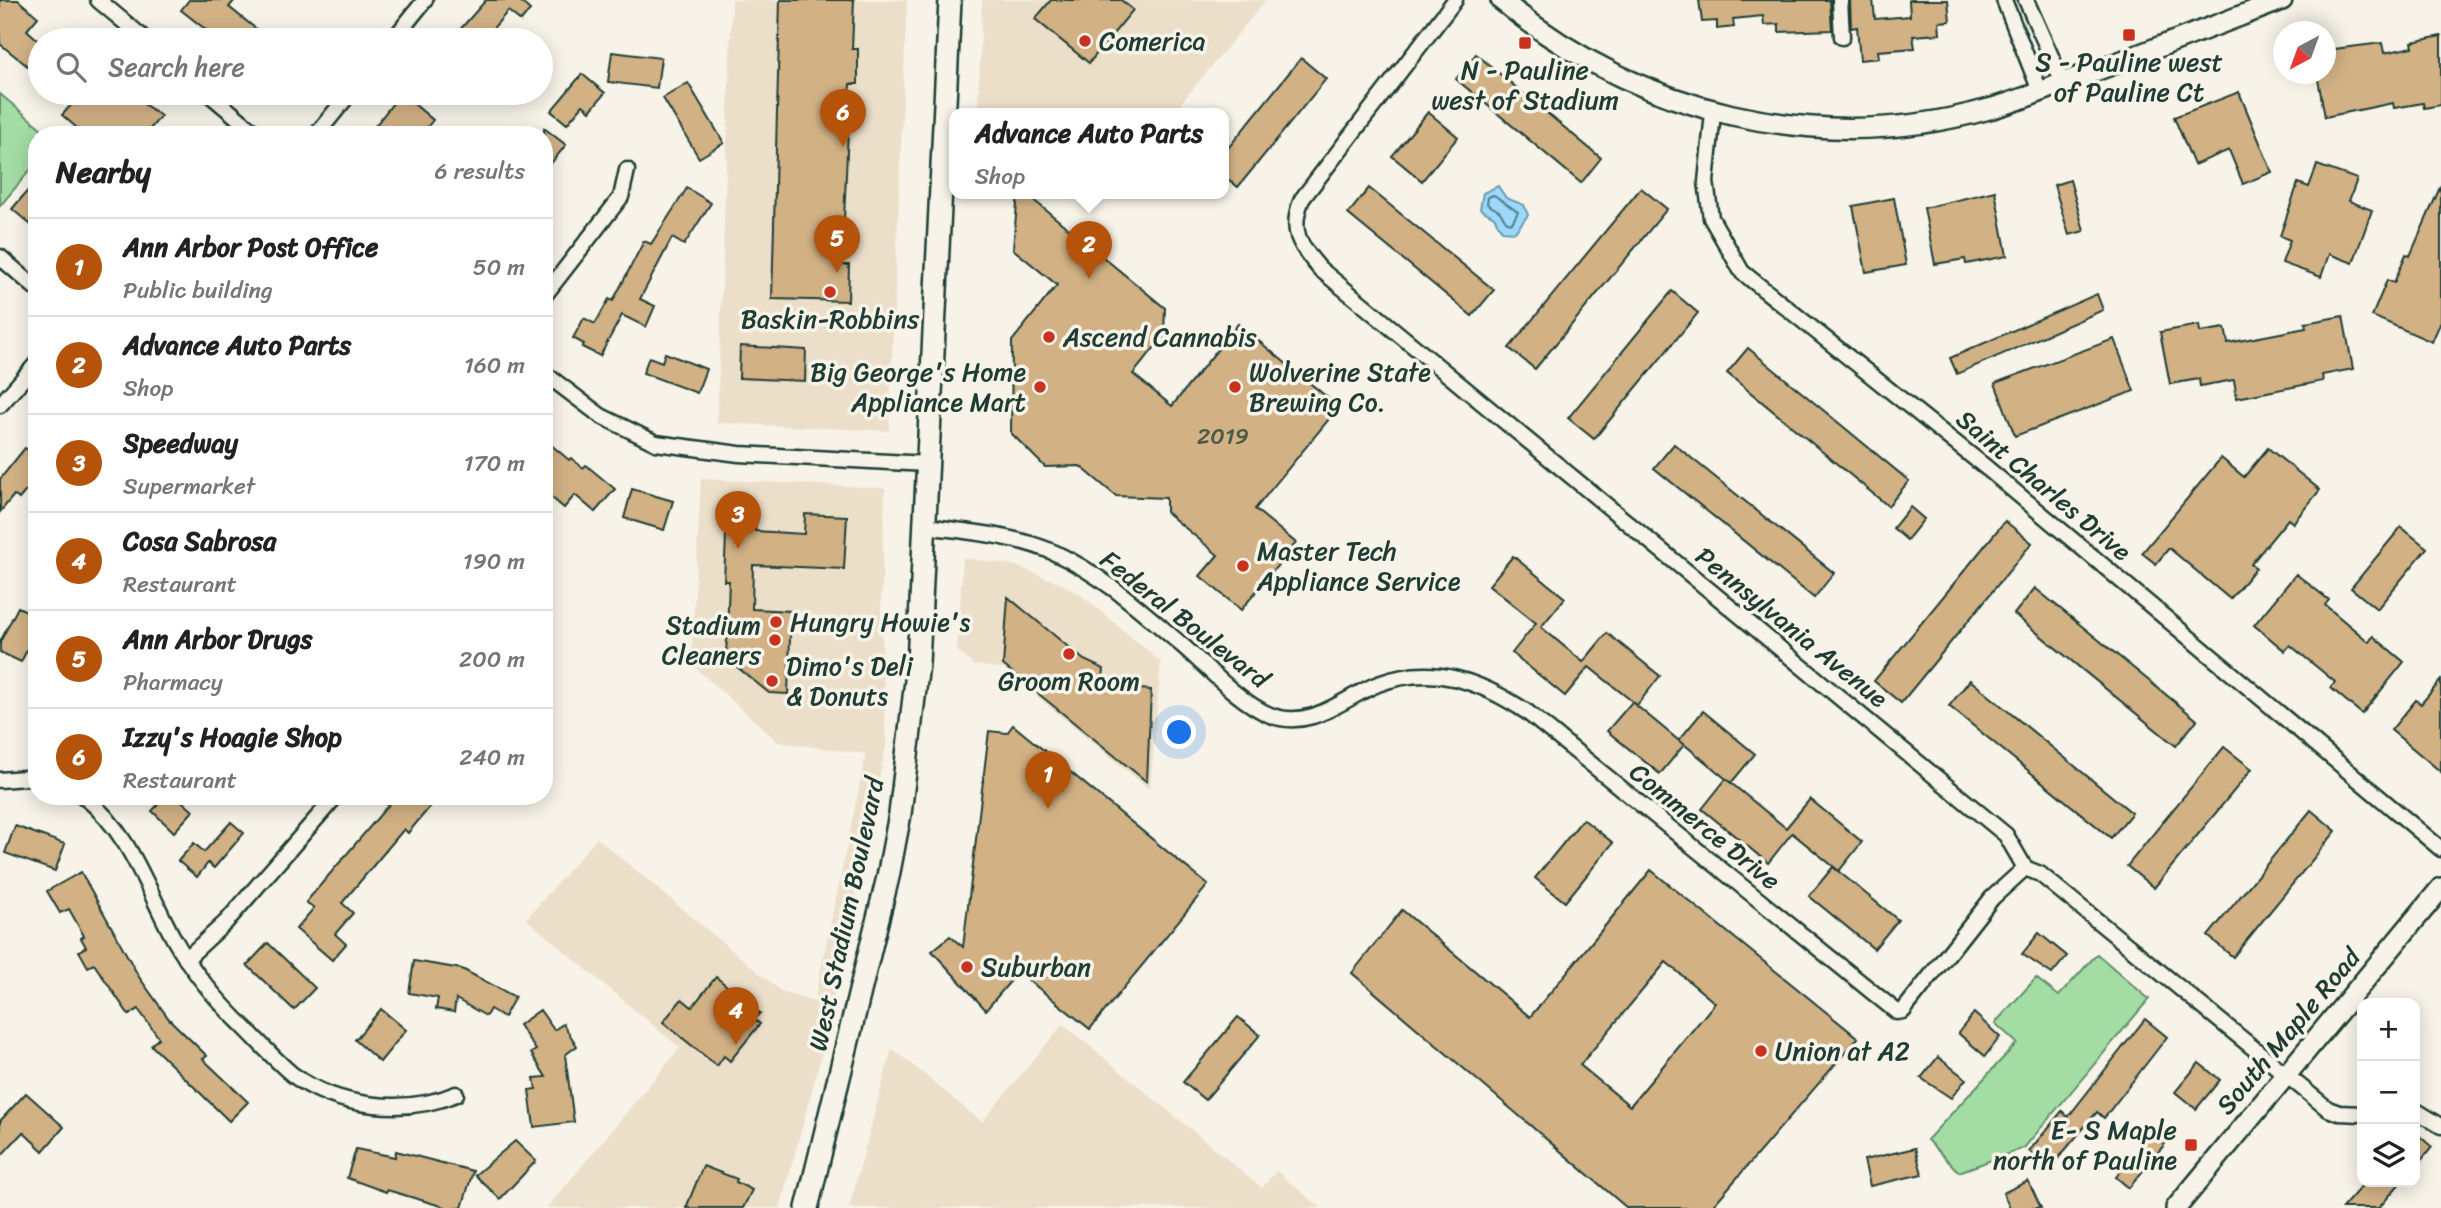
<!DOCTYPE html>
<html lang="en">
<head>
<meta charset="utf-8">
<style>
	body { margin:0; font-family:Sriracha,sans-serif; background:#f2f2f2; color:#222 }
	.controls { position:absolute; right:21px; bottom:21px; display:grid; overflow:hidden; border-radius:14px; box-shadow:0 4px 18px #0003 }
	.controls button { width:63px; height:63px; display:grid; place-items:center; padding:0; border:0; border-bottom:2px solid #e0e0e0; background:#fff; color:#222; font:35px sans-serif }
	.compass { position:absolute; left:2273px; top:21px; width:63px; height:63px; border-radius:50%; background:#fff; box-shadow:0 4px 18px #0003; rotate:221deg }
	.you { position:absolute; left:1180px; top:733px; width:24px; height:24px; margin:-18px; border:5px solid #fff; border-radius:50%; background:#1a73e8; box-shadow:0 0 0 10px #1a73e833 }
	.badge { display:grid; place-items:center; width:46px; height:46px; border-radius:50%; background:#b45309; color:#fff; font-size:23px; font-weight:700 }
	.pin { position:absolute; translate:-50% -58px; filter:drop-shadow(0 2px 4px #0008) }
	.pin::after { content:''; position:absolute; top:37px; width:24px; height:21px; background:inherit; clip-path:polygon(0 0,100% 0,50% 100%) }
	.popup { position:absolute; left:949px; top:108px; width:280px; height:91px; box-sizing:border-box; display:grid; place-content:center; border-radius:14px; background:#fff; filter:drop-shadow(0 2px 5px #0005); font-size:23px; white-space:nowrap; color:#767676 }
	.popup b { font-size:26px; color:#222 }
	.popup::after { content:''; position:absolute; left:50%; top:100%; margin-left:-14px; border:14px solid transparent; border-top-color:#fff }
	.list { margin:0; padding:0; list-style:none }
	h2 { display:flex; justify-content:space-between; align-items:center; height:91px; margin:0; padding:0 28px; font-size:30px }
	h2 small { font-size:23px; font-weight:400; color:#767676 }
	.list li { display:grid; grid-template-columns:46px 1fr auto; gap:21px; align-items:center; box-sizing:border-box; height:98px; padding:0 28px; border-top:2px solid #e0e0e0 }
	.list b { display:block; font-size:26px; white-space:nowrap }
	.list p { margin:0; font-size:23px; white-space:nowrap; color:#767676 }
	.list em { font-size:23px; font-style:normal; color:#767676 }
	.icon { flex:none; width:38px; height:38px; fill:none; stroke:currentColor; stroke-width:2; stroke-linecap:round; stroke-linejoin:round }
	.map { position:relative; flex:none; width:2441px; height:1208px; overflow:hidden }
	.search { position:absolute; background:#fff; box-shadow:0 4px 18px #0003; left:28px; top:28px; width:525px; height:77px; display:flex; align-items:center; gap:18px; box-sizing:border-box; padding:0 24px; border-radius:38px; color:#767676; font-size:26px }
	.panel { position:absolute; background:#fff; box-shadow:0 4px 18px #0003; left:28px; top:126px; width:525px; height:679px; border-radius:28px }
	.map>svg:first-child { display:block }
	.built { fill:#ecdfca }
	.green { fill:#a3dda3; stroke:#618d6c; stroke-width:2 }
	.water { fill:#9bd8fc; stroke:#699aac; stroke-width:2 }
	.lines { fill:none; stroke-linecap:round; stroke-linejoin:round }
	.shore { stroke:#517b84; stroke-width:2 }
	.building { fill:#d2b185; stroke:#1f3d34; stroke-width:2; fill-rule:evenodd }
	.minor-casing { stroke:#1f3d34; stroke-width:19 }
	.tertiary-casing { stroke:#1f3d34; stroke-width:24 }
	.secondary-casing { stroke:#1f3d34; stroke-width:26 }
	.minor { stroke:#f7f3e8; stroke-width:14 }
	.tertiary { stroke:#f7f3e8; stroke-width:19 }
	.secondary { stroke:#f7f3e8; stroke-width:21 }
	.poi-dot { fill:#c8321e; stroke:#f7f3e8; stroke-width:2.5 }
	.labels { text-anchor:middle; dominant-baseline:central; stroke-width:7; stroke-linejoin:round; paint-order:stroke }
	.number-label { font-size:23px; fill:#4c5a48 }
	.poi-label { font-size:26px; fill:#1f3d34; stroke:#f7f3e8; text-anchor:start }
	.street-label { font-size:26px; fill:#1f3d34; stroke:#f7f3e8 }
</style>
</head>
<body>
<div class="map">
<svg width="2441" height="1208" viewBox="0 0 2441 1208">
	<rect width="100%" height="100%" fill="#f7f3e8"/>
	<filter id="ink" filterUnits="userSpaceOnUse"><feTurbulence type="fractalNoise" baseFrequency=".0143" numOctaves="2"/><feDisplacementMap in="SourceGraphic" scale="14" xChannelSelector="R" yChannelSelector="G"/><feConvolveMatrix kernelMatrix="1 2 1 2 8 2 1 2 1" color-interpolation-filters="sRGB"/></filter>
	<g filter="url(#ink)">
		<g class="built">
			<path d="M732,0H907L889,431L717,423Z"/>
			<path d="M982,0H1266L1173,113H978Z"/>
			<path d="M701,479L885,488L881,611L886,746L821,1057L780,1208H547L680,1048L526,919L597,838L781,991L814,1002L866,754L778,742L691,664Z"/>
			<path d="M963,558L1013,565L1060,583L1081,595L1161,662L1150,790L1004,669L974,665L957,651Z"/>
			<path d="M1063,1024L1262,1188L1276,1171L1321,1208H849L892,1048L982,1122Z"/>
		</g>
		<g class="green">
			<path d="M0,94L49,135H37V162L0,206Z"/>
			<path d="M2097,954L2149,999L2024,1148L1959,1172L1927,1140L2017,1043L1995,1023L2036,978L2059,996Z"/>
		</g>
		<path class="water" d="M1498,186L1506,198L1524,205L1528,215L1515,232L1502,231L1494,217L1480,209L1483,193Z"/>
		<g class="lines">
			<path class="shore" d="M1494,195L1518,212L1512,223L1507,222L1499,211L1487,204L1488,197Z"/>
		</g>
		<g class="building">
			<path d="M0,0H18L38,17L27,30L40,42V76L0,44Z"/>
			<path d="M189,0H235L229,7L270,40H219L181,10Z"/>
			<path d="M486,0H519L530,10L521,21L508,11L483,40H465L457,33Z"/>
			<path d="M780,0H854L852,49H858V84H850L842,265H849L848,301L772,299Z"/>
			<path d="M1051,0H1121L1133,10L1089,63L1035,19Z"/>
			<path d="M1699,0H1830L1832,30L1779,32V24L1764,25L1763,16L1733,19L1734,27L1717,29V21L1702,22Z"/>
			<path d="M1850,0H1873L1875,19L1910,16L1909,0H1948L1950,21L1939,22L1940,34L1913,36L1915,48L1878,51L1879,58L1860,60L1857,27L1851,28Z"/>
			<path d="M2441,36V105L2424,108L2423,103L2394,108L2393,103L2325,117L2317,74H2326V50L2382,43L2384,53L2413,47L2412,42Z"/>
			<path d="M612,52L661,58L657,88L608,82Z"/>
			<path d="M1476,54L1601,158L1581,183L1456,79Z"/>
			<path d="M1301,58L1326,79L1238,187L1224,176V153Z"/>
			<path d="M582,74L605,93L590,111L583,105L567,124L551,111Z"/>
			<path d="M688,83L724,143L699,158L663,98Z"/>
			<path d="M2239,92L2272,172L2243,184L2229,150L2194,165L2174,117Z"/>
			<path d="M82,93H128L161,116L145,135H85L62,115Z"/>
			<path d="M401,93L433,120L421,135H368Z"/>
			<path d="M1428,112L1458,137L1422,181L1392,156Z"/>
			<path d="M544,128L566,145L544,172Z"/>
			<path d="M2317,165L2357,179L2349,201L2372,210L2353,263L2329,254L2321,277L2282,263L2290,240L2280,236L2298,183L2309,187Z"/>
			<path d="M37,180V230L12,209Z"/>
			<path d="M2070,180L2084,231L2069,235L2054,185Z"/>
			<path d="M2441,185V321L2432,342L2372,316L2387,280L2394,283L2406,254L2410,256Z"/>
			<path d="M687,188L711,203L684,245L672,238L640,299L655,306L646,327L622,315L600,356L582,347L584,344L573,338L584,318L595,324L609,299L613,301L644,241L651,244Z"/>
			<path d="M1369,188L1494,290L1472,316L1348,214Z"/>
			<path d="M1641,188L1667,209L1535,369L1509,348Z"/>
			<path d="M1995,191L2007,256L1966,264L1965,259L1935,264L1924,208Z"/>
			<path d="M1018,193H1025L1165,308L1164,336L1133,374L1172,406L1238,324L1339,407L1255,509L1296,543L1241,610L1200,576L1218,555L1166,512V498L1116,496L1080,466L1045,467L1011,433L1012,341L1057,285L1013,249Z"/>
			<path d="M1894,198L1906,265L1866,272L1853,206Z"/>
			<path d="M1672,291L1698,313L1594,439L1568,418Z"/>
			<path d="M2097,294L2103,310L1957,374L1950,358Z"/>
			<path d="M2343,316L2353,369L2322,375L2323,381L2237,398L2234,380L2200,386L2199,379L2170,384L2160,332L2199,325L2200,332L2225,328L2228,343L2306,328L2305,323Z"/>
			<path d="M2114,339L2134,391L2015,436L1995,383Z"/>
			<path d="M740,346L806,350L805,381L739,378Z"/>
			<path d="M1748,348L1909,481L1888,506L1727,373Z"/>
			<path d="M665,353L706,369L697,393L643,373L649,357L662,362Z"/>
			<path d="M544,439L569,460L571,458L583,468L586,465L615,489L595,512L575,495L564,508L544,491Z"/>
			<path d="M1674,444L1834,573L1814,598L1654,468Z"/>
			<path d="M25,448L37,457V478L19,499L14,495L0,512V479Z"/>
			<path d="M2268,448L2320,490L2293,523L2288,519L2251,564L2256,568L2230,599L2169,548L2156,564L2142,553L2221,458L2244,477Z"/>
			<path d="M632,489L673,501L664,530L624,518Z"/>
			<path d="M1910,507L1924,519L1907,540L1893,528Z"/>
			<path d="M727,513L756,515L755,531L804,534L805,514L847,516L844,569L753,565L752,609L791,611L788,694L769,693L726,658L729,581H724Z"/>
			<path d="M2005,521L2032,543L1901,703L1874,681Z"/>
			<path d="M2401,527L2427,548L2377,609L2351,588Z"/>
			<path d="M1513,556L1565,598L1541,627L1583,662L1607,633L1660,676L1637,705L1589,667L1565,696L1512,653L1536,623L1489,585Z"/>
			<path d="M2296,574L2329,600L2325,605L2369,642L2373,636L2404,662L2362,714L2331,688L2335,682L2290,645L2285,651L2254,625Z"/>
			<path d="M2035,588L2197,720L2176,746L2014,614Z"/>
			<path d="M1008,597L1084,660L1104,669L1102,686L1151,690L1147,782L1003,665Z"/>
			<path d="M18,607L37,616V630L21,662L0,652V642Z"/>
			<path d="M1970,680L2132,813L2111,838L1949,706Z"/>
			<path d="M2441,680V772L2391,730L2416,700L2421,704Z"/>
			<path d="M1632,702L1684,745L1660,774L1607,731Z"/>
			<path d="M1703,711L1755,754L1731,783L1679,740Z"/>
			<path d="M1013,725L1208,885L1090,1029L1018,972L986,1010L932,951L950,936L963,947L989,731L1007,733Z"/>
			<path d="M2224,747L2252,769L2154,888L2127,866Z"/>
			<path d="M1726,779L1786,828L1810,799L1862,842L1839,871L1792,833L1768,863L1702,809Z"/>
			<path d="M166,796H176L193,811L174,832L152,811Z"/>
			<path d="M396,796H439L408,833L404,829L342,903L353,913L335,934L346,944L332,960L296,929L314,908L306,902Z"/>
			<path d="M2311,810L2336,831L2233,957L2208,936Z"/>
			<path d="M1583,819L1613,843L1565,902L1535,878Z"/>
			<path d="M231,822L244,833L214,868L208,863L197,877L178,861L194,843L204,852Z"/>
			<path d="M15,826L65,844L55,871L5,853Z"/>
			<path d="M1833,867L1898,920L1874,949L1809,896Z"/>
			<path d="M1651,870L1858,1038L1711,1208H1627L1352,973L1402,910L1530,1017ZM1666,962L1715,1003L1630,1106L1580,1065Z"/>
			<path d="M81,872L139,977L169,1019L207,1056L203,1059L248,1102L229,1121L151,1045L159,1038L138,1009L129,1015L94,964L88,967L79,951L86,947L81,938L84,936L69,909L60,913L47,891Z"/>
			<path d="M2039,933L2067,956L2052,974L2022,954Z"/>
			<path d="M268,943L315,988L294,1010L247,965Z"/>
			<path d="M414,961L462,969L515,997L504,1017L490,1009L486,1016L456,999L454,1012L436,1009L438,998L409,993Z"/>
			<path d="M716,977L760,1013L754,1019L760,1024L730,1061L724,1056L717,1066L663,1022L682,999L692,1007Z"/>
			<path d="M381,1009L406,1030L380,1062L355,1040Z"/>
			<path d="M540,1010L554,1030L563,1024L577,1046L565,1055L574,1122L534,1127L529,1090L536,1089L534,1078L546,1077L531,1053L536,1050L519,1025Z"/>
			<path d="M1974,1013L2000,1037L1985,1056L1958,1033Z"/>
			<path d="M1238,1017L1260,1035L1205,1100L1183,1082Z"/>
			<path d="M2145,1019L2167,1037L2104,1118L2097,1112L2050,1168L2029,1151L2062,1111L2068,1117Z"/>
			<path d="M1938,1057L1966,1079L1951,1098L1921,1078Z"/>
			<path d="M2199,1063L2220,1080L2196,1109L2175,1092Z"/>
			<path d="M26,1093L64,1127L43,1151L23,1132L0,1157V1121Z"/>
			<path d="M2155,1128L2169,1139L2129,1188L2116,1177Z"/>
			<path d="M2415,1132L2432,1147L2415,1168Z"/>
			<path d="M515,1141L536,1161L500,1199L475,1175Z"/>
			<path d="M1915,1148L1922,1174L1870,1186L1864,1160Z"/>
			<path d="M356,1149L395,1157L396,1151L473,1171L462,1208H448L387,1190L386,1192L347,1178Z"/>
			<path d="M703,1166L737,1179L736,1182L752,1190L743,1208H686Z"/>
			<path d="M2028,1181L2041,1208H2010L2003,1193Z"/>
			<path d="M2365,1182H2401L2379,1208H2342Z"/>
		</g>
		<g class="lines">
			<g class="minor-casing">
				<g id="minor">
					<path d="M98,0L146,40"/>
					<path d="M1455,0L1302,199C1289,230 1299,245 1320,269L2006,835L2025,868"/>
					<path d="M1840,0L1842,37"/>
					<path d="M2004,0L2040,91"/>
					<path d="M2026,0L2063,83"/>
					<path d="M393,40L425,0"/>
					<path d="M208,93L258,135"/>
					<path d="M1713,113L1706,182L1711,218L1742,272L1988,469L2441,849"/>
					<path d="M316,135L350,93"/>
					<path d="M0,257L37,289"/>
					<path d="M544,296L621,197L627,170"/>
					<path d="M544,373L601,416L656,443L739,454L927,464"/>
					<path d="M0,405L37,363"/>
					<path d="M926,526C968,532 1015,535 1055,553C1103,575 1143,612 1183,646C1207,667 1240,703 1270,715C1311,731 1343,698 1378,684C1433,663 1480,681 1527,712L1897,1012L1903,1011L1992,898L2025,868"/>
					<path d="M0,780L37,777"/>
					<path d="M83,796C130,831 147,890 174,939C193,973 219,1003 247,1030C262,1045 277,1062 293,1075C338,1108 406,1115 456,1094"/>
					<path d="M2025,868L2040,874L2328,1109L2339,1113L2362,1114"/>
					<path d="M186,959L226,922L336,796"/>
					<path d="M2415,1110L2441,1126"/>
				</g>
			</g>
			<g class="tertiary-casing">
				<g id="tertiary">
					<path d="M1501,0C1637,113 1818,157 1989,109C2019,101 2049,88 2079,77C2147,52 2214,26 2282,0"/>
					<path d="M2176,1208L2441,888"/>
				</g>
			</g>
			<g class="secondary-casing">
				<path id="secondary" d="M807,1208L888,877L900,814L918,664L950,0"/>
			</g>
			<use href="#minor" class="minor"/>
			<use href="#tertiary" class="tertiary"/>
			<use href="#secondary" class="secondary"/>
		</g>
	</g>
	<g class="poi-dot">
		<rect x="2122" y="28" width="14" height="14" rx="3.5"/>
		<circle cx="1085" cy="41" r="7"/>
		<rect x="1518" y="36" width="14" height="14" rx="3.5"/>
		<circle cx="830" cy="292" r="7"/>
		<circle cx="1049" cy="337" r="7"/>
		<circle cx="1040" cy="387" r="7"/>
		<circle cx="1235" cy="387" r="7"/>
		<circle cx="1243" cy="566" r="7"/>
		<circle cx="776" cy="622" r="7"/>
		<circle cx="775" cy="640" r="7"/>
		<circle cx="1069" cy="654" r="7"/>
		<circle cx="772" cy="681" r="7"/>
		<circle cx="967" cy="967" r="7"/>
		<circle cx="1761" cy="1051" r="7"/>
		<rect x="2184" y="1138" width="14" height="14" rx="3.5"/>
	</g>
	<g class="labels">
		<g class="number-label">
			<text x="1223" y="436">2019</text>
		</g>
		<g class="poi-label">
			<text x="1099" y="41">Comerica</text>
			<text x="2129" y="62" text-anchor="middle">S - Pauline west<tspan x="2129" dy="30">of Pauline Ct</tspan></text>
			<text x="1525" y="70" text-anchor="middle">N - Pauline<tspan x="1525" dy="30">west of Stadium</tspan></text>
			<text x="830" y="319" text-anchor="middle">Baskin-Robbins</text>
			<text x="1063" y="337">Ascend Cannabis</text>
			<text x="1026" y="372" text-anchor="end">Big George's Home<tspan x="1026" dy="30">Appliance Mart</tspan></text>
			<text x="1249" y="372">Wolverine State<tspan x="1249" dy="30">Brewing Co.</tspan></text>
			<text x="1257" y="551">Master Tech<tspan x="1257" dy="30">Appliance Service</tspan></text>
			<text x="790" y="622">Hungry Howie's</text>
			<text x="761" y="625" text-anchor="end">Stadium<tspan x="761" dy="30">Cleaners</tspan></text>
			<text x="786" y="666">Dimo's Deli<tspan x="786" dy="30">&amp; Donuts</tspan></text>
			<text x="1069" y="681" text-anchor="middle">Groom Room</text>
			<text x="981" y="967">Suburban</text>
			<text x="1775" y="1051">Union at A2</text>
			<text x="2177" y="1130" text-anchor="end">E- S Maple<tspan x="2177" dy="30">north of Pauline</tspan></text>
		</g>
		<g class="street-label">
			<text transform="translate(2044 485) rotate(40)">Saint Charles Drive</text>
			<text transform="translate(1185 619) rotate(38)">Federal Boulevard</text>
			<text transform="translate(1792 627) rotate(39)">Pennsylvania Avenue</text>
			<text transform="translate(1705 826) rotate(39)">Commerce Drive</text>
			<text transform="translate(846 914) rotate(-78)">West Stadium Boulevard</text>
			<text transform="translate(2288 1031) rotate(-50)">South Maple Road</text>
		</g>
	</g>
</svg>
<div class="controls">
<button>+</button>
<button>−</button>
<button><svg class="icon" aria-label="layers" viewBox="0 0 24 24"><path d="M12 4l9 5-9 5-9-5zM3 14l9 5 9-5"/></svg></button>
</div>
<svg class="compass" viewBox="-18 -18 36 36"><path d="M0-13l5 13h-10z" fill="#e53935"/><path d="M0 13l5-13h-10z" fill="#767676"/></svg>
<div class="you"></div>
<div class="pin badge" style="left:1048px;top:809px">1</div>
<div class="pin badge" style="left:1089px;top:279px">2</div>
<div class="popup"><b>Advance Auto Parts</b>Shop</div>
<div class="pin badge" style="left:738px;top:549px">3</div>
<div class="pin badge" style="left:736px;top:1045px">4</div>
<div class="pin badge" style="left:837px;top:273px">5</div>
<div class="pin badge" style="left:843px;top:147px">6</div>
<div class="search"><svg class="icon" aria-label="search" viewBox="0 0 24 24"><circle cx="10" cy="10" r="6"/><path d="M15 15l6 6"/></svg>Search here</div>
<section class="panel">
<h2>Nearby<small>6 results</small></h2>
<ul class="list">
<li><span class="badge">1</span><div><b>Ann Arbor Post Office</b><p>Public building</p></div><em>50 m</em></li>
<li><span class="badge">2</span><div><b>Advance Auto Parts</b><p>Shop</p></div><em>160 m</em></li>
<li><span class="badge">3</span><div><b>Speedway</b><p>Supermarket</p></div><em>170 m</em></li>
<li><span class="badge">4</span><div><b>Cosa Sabrosa</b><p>Restaurant</p></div><em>190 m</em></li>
<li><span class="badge">5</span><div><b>Ann Arbor Drugs</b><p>Pharmacy</p></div><em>200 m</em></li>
<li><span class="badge">6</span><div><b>Izzy's Hoagie Shop</b><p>Restaurant</p></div><em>240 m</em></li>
</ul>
</section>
</div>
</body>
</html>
